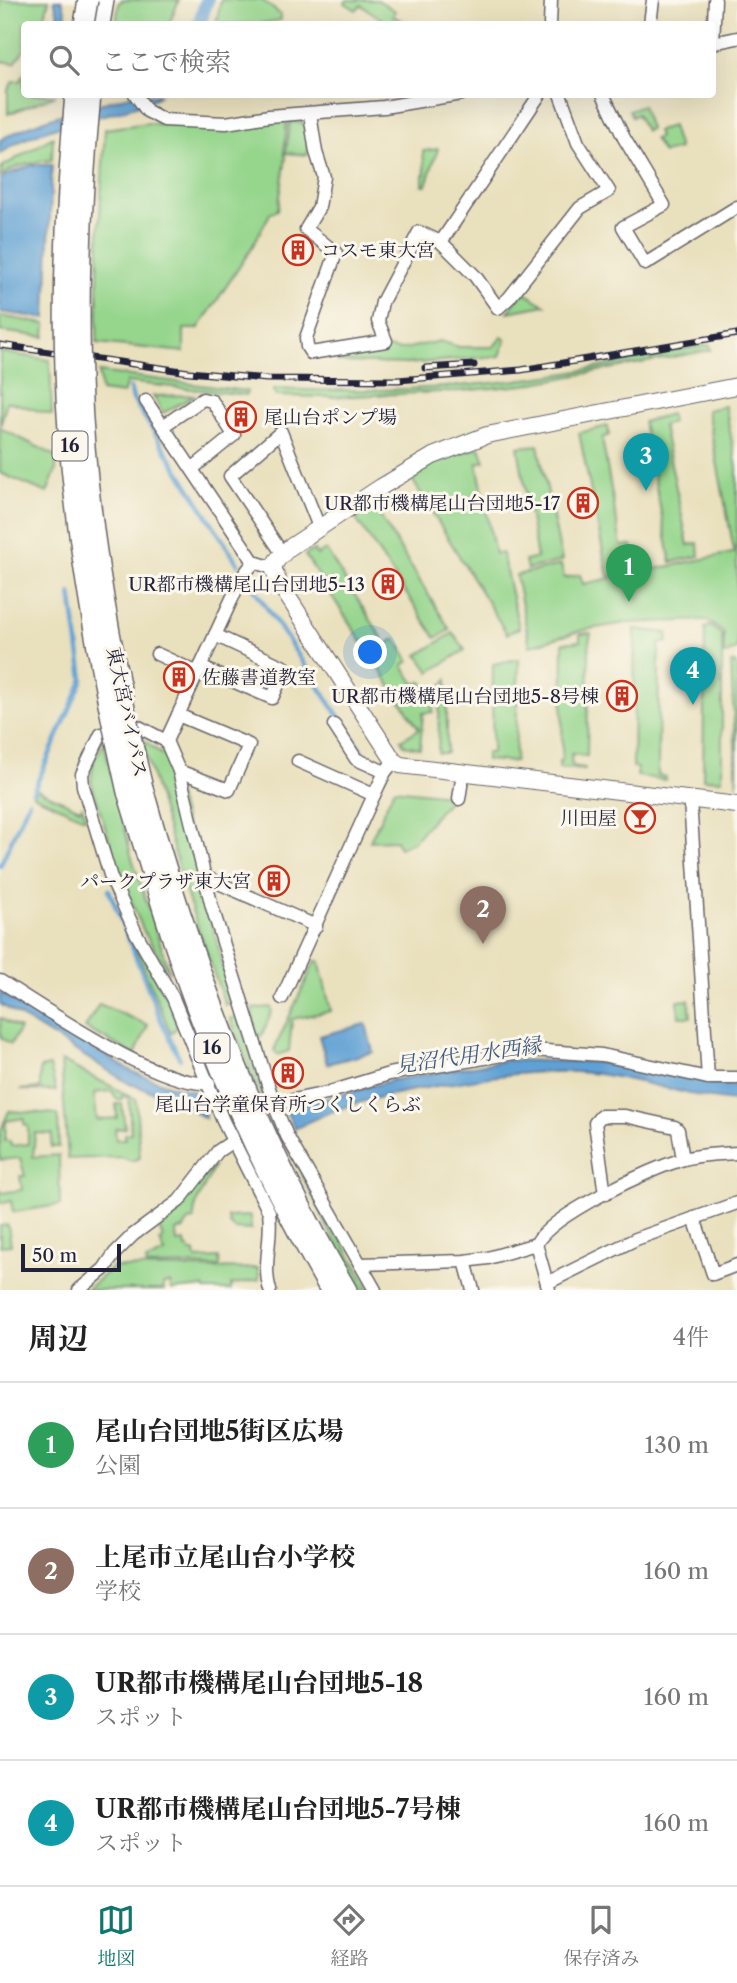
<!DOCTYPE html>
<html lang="ja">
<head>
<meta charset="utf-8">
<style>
	body { margin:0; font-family:"Libre Caslon Text","Noto Serif JP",serif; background:#f2f2f2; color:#222 }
	.scale { position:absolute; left:21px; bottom:18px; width:100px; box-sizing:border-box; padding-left:7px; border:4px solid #22223b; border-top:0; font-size:19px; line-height:24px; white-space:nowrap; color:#22223b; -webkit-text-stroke:5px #fbf7ec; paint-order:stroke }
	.you { position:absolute; left:371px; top:653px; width:24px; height:24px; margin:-18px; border:5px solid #fff; border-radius:50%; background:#1a73e8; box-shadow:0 0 0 10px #1a73e833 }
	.badge { display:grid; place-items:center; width:46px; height:46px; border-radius:50%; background:#0f766e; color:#fff; font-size:23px; font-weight:700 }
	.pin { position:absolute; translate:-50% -58px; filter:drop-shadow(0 2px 4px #0008) }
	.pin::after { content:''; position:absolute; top:37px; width:24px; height:21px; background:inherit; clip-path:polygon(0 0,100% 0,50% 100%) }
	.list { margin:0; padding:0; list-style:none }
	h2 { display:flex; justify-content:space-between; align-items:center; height:91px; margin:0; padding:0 28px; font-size:30px }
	h2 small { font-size:23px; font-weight:400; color:#767676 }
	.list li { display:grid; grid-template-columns:46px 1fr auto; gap:21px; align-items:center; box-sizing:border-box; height:126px; padding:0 28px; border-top:2px solid #e0e0e0 }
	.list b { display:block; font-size:26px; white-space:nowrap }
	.list p { margin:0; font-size:23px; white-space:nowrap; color:#767676 }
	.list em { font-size:23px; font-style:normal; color:#767676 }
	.icon { flex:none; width:38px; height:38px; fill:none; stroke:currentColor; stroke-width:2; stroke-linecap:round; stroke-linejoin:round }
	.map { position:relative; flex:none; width:737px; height:1290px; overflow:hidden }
	.search { position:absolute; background:#fff; box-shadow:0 7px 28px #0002; left:21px; right:21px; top:21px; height:77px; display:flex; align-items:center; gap:18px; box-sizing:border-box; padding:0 24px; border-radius:7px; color:#767676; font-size:26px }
	.sheet { height:595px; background:#fff }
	nav { display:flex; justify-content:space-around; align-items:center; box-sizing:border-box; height:98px; border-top:2px solid #e0e0e0; background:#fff; font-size:19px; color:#767676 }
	nav a { display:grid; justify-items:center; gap:4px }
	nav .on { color:#0f766e }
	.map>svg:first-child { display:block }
	.green { fill:#95d58c; stroke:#5c7c64; stroke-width:2; fill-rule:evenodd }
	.water { fill:#61a1d4; stroke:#426288; stroke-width:2 }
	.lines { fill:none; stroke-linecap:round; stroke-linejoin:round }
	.stream { stroke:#61a1d4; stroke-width:4.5 }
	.canal { stroke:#61a1d4; stroke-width:14 }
	.minor-casing { stroke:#686468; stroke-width:15 }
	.tertiary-casing { stroke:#686468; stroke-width:18 }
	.trunk-casing { stroke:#686468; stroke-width:22 }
	.minor { stroke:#fff; stroke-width:12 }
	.tertiary { stroke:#fff; stroke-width:16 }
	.trunk { stroke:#fff; stroke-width:19 }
	.rail-casing { stroke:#22223b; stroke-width:7 }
	.rail { stroke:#fbf7ec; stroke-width:4.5; stroke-dasharray:13; stroke-linecap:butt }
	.trunk-bridge-casing { stroke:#686468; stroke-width:22; stroke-linecap:butt }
	.trunk-bridge { stroke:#fff; stroke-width:19 }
	.labels { text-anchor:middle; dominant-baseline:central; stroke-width:6; stroke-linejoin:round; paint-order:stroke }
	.shield { fill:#fbf7ec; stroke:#636270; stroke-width:2 }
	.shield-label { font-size:18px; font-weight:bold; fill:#22223b }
	.poi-label { font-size:19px; fill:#22223b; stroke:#fbf7ec; text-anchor:end }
	.street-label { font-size:19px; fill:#22223b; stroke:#fbf7ec }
	.water-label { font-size:21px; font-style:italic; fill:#3e5b80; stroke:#fbf7ec }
</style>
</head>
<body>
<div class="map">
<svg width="737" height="1290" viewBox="0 0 737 1290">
	<rect width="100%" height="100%" fill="#fbf7ec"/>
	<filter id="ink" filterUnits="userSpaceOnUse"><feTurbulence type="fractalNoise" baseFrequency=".0143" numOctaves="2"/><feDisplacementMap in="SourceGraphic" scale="14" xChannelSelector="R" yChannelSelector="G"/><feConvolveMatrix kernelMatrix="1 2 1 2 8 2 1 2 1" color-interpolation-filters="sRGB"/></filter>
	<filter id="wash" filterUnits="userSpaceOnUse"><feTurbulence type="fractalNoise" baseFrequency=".00686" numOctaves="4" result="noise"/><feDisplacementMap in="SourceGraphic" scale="28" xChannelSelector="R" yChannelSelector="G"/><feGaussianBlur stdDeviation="1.57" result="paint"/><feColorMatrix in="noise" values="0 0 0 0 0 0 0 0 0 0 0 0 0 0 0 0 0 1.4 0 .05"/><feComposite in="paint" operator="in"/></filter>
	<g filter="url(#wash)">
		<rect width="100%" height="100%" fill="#e9e0bd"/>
		<g class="green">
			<path d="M0,0H49L43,24H24V50L15,63L0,61Z"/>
			<path d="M122,0H179L169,24H116L119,3Z"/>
			<path d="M221,0H262L281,15V20L258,24H216Z"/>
			<path d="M347,0H378L395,11L393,16L409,24H386V22L361,5L356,10L345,3Z"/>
			<path d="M24,74V94L56,95L8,114V90L13,81H20Z"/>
			<path d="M642,105L650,129L645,131L637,114L632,117L629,110Z"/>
			<path d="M287,120L284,153L286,157L278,210L271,212L251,249L198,329H184V352L97,343L99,231L105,129L148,123L224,128Z"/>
			<path d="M290,121L301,122L307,128L308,155L286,153Z"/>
			<path d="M672,126L679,149L663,153L654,139L659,137L657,131Z"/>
			<path d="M53,137L52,160C35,162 13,165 0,177L2,167Z"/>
			<path d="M438,149L426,185H423V175L425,174L423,151Z"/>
			<path d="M523,292L545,305L508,312Z"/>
			<path d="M0,316L46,324L45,337L0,331Z"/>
			<path d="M502,337L506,340L500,356L406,364L337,362L382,347L399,350L440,341L459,347H493Z"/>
			<path d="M710,345L711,350L524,385L461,391L331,397L276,396L273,389C380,393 490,388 596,368C634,360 671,350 710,345Z"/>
			<path d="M0,352L50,360L52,415L7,401L0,427Z"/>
			<path d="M99,372L247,391L246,395L127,382L123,394L101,391Z"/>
			<path d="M196,395L163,413L153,396Z"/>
			<path d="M725,406L737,467V549L734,550L707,410Z"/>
			<path d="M670,414L672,422L663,426L688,545L698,543L699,556L671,562L643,422Z"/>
			<path d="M608,426L609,435L602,438L621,546L632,545L635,570L608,576L579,433Z"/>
			<path d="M0,428L56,456V470L47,493L0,473Z"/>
			<path d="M538,445L562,561L527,569L525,561L537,558L518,447Z"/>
			<path d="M480,448L485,461L477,463L495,554L502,553L519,628L507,634L413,481C423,462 461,452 480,448Z"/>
			<path d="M376,500L382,507L377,511L450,630L436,638L354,516Z"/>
			<path d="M313,550L317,555L326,550L386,644L396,639L409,661L403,666L415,684L422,682L432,697L433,712L423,713L420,748L404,745L401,740L419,729L305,555Z"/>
			<path d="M737,552V649L724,655V633L706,620L626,623L583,630L530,646L516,575L561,565L564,578L580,575L583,584Z"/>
			<path d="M710,626L722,635V780L703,779L705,628Z"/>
			<path d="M635,629L667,633L668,642L659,644L658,775L666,777L665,780L637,776V768L633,767Z"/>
			<path d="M453,633L465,650L430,672L418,655Z"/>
			<path d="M591,633L589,642L587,756L571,754L572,766L585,768V770L559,768V761H562L563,643L580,641V634Z"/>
			<path d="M519,659L515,762L486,760V753H492L493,664Z"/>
			<path d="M731,663H735L737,669V786Z"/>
			<path d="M447,680V753H438L440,687Z"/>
			<path d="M141,738L168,759L232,999L225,1005L187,896Z"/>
			<path d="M104,743L131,855L170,973L144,932L119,873L91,781L94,759Z"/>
			<path d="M36,789L80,809L82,806L86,817L84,818L33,795Z"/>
			<path d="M394,789L448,795V801L413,842L399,848L396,840L370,841Z"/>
			<path d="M131,937L168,999L178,1026L171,1034Z"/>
			<path d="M315,961H319L331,1011L292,1019L289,1051L277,1055L274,1050Z"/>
			<path d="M689,1000L691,1017H679L678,1001Z"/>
			<path d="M99,1004L148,1025L135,1055L85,1028Z"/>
			<path d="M271,1007L272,1011L261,1037L257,1036L252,1013L253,1009Z"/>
			<path d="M239,1017L264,1095L261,1097L230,1018Z"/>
			<path d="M0,1018L20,1029L11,1044L1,1038Z"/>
			<path d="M61,1061L136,1099L140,1158L131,1161L122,1157L68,1159ZM112,1091L117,1099H122V1095L129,1098L131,1133L125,1134V1139L116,1140L115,1129L125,1128L122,1104H116L117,1118L97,1120L94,1093Z"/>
			<path d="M50,1066L56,1091L20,1090L40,1088V1068Z"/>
			<path d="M9,1111L58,1114L59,1147H51L52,1134L35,1133L33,1157L59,1155L60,1205L13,1212L11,1201L0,1203V1188L1,1193L22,1190L20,1176H25L20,1158L0,1160V1132ZM24,1118V1124L28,1126V1144L11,1146L10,1141H5L6,1121Z"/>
			<path d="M285,1140L370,1290H363L330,1232Z"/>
			<path d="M214,1166C207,1184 193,1201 194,1220L188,1221L184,1229L176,1231L177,1243L185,1242L186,1248H189L190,1252H195L196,1259L219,1258L220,1267L188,1265L147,1266L146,1261L165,1253L160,1241L163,1239L158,1224L166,1216L169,1221L174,1217L170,1212Z"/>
			<path d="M250,1216L251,1230L234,1229L229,1224L228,1217Z"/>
			<path d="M8,1225L11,1245L0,1246V1226Z"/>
			<path d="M113,1267C161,1267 210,1270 258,1268L259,1280L231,1285V1290H205L204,1287L172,1290L170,1283L163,1284L164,1290H86Z"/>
		</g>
		<g class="water">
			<path d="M54,0H62L66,14L64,24H57L59,18Z"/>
			<path d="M133,95H161C110,122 48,118 0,154V140C43,116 86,108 133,95Z"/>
			<path d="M33,165H52L46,318H42L0,312V181L6,175Z"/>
			<path d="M0,992L133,1072L171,1086L202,1093L205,1118L175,1100L128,1083L115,1075L0,1004Z"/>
			<path d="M366,1024L373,1052L327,1064L319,1036Z"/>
			<path d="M507,1060L596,1062L737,1086V1101C688,1098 639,1078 590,1073C539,1069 492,1076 442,1085C391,1094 340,1103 295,1129L284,1107L322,1100L393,1080Z"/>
		</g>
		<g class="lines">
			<g class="stream">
				<path d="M130,388L133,399L238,564"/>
				<path d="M251,584L365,756"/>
				<path d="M33,792L83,679L71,593"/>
				<path d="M0,866L29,801"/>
				<path d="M109,890L161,1020L180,1059"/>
			</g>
			<path class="canal" d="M199,24L207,0"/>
		</g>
	</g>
	<g filter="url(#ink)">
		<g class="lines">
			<g class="minor-casing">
				<g id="minor">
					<path d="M715,0L713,43L737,38"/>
					<path d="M550,24L551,0"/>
					<path d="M650,24L653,0"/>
					<path d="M135,94L147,111L164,120L226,123L269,116L384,107L461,94"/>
					<path d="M603,94L624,138L664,205L623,227L645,264L737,207"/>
					<path d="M310,114L316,152L324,177L319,207L306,229L336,253L306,338L307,347L311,353L386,341L378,321L382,302L419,232L441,242L475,276L498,308L509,298L580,208L609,191L578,143L560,94"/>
					<path d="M441,242L540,94"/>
					<path d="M146,401L254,562"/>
					<path d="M163,426L203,399L212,401L234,435L192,469"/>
					<path d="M282,553L230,476L281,432L319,527"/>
					<path d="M157,654L198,673"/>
					<path d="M200,667L272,698L286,668L215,635"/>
					<path d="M178,715L249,745L229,790L179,771"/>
					<path d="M334,725L356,759L385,772"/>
					<path d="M166,741L242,577L254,562L273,568"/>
					<path d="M298,761L374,795"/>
					<path d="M459,799L463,773"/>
					<path d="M690,800L708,1078"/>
					<path d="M205,877L316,926"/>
					<path d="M0,981C46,1009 158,1087 209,1083"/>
					<path d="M282,998L374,795L385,772L394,761"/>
					<path d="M274,1104L327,1093L389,1074L532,1050L602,1055L708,1078H737"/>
					<path d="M605,1194L595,1123L601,1116H625L675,1127L678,1130L683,1159"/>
					<path d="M694,1218L713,1274L737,1265"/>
					<path d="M465,1261L473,1290"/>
					<path d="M360,1264L465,1261L488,1258L536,1244"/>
					<path d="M547,1283L636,1239L737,1203"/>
					<path d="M79,1290L104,1269L115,1253L133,1235L179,1201L218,1151L233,1141"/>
					<path d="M270,1290C262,1264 273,1238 269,1212L223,1121L173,998L136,933L111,878L83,786L82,774L101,734L137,726L166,741L179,771L212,907L274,1104L287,1136L375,1290"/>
					<path d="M549,1290L536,1244C551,1215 651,1168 684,1159C701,1154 719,1154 737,1153"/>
				</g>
			</g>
			<g class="tertiary-casing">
				<path id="tertiary" d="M737,386L487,435L433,456L381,487L289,548L277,560L273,568L279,583L394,761L400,765L737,805"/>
			</g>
			<g class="trunk-casing">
				<g id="trunk">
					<path d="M100,24L104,0"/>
					<path d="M143,788C191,962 255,1134 347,1290"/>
					<path d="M127,792C152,873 175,956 207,1035C241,1123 283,1208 330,1290"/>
				</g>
			</g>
			<use href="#minor" class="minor"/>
			<use href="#tertiary" class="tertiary"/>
			<use href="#trunk" class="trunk"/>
			<g class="rail-casing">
				<g id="rail">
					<path d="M0,345L189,372L267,379L398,380L521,370L737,334"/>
					<path d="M425,368L474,365"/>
				</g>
			</g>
			<use href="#rail" class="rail"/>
			<g class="trunk-bridge-casing">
				<g id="trunk-bridge">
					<path d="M84,24L88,0"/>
					<path d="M75,94C65,206 60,318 68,430C77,552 100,672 127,792"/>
					<path d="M91,94C82,189 78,285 81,380C86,517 111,655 143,788"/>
				</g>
			</g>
			<use href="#trunk-bridge" class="trunk-bridge"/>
		</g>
	</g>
	<defs>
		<g id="building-ring" transform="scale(1.575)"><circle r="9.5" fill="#fbf7ec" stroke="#c8321e" stroke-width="1.5"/><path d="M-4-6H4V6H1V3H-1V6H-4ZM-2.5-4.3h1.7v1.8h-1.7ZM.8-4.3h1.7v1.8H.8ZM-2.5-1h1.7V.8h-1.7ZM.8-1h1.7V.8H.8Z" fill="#c8321e"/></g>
		<g id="bar-ring" transform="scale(1.575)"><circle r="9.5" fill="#fbf7ec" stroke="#c8321e" stroke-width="1.5"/><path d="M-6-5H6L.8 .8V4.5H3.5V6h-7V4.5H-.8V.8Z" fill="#c8321e"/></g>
	</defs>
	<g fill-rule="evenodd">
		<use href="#building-ring" x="298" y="250"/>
		<use href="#building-ring" x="241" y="417"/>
		<use href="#building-ring" x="583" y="503"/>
		<use href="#building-ring" x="388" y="584"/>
		<use href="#building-ring" x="179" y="677"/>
		<use href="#building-ring" x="622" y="696"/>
		<use href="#bar-ring" x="640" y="818"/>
		<use href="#building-ring" x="274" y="881"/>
		<use href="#building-ring" x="288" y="1073"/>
	</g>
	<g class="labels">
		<g class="shield">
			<rect x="52.5" y="431.5" width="35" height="29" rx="5"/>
			<rect x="194.5" y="1033.5" width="35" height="29" rx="5"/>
		</g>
		<g class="shield-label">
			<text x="70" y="446">16</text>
			<text x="212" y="1048">16</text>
		</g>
		<g class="poi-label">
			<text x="321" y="250" text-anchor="start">コスモ東大宮</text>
			<text x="264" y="417" text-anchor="start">尾山台ポンプ場</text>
			<text x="560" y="503">UR都市機構尾山台団地5-17</text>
			<text x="365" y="584">UR都市機構尾山台団地5-13</text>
			<text x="202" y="677" text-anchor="start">佐藤書道教室</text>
			<text x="599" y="696">UR都市機構尾山台団地5-8号棟</text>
			<text x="617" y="818">川田屋</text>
			<text x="251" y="881">パークプラザ東大宮</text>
			<text x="288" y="1104" text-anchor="middle">尾山台学童保育所つくしくらぶ</text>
		</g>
		<g class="street-label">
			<text transform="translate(127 712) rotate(78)">東大宮バイパス</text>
		</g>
		<g class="water-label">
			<text transform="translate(468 1055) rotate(-8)">見沼代用水西縁</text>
		</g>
	</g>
</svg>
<div class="scale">50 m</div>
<div class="you"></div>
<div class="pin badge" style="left:629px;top:602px;background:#2e9e5b">1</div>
<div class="pin badge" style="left:483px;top:944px;background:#8d6e63">2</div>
<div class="pin badge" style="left:646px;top:491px;background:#0f9aa8">3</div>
<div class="pin badge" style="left:693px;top:705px;background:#0f9aa8">4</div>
<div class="search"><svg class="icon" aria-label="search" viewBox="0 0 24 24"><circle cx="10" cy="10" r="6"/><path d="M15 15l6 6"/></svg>ここで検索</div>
</div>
<section class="sheet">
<h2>周辺<small>4件</small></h2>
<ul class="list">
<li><span class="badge" style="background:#2e9e5b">1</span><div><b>尾山台団地5街区広場</b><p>公園</p></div><em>130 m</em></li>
<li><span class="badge" style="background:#8d6e63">2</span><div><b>上尾市立尾山台小学校</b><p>学校</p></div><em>160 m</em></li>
<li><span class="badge" style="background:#0f9aa8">3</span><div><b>UR都市機構尾山台団地5-18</b><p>スポット</p></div><em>160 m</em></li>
<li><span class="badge" style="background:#0f9aa8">4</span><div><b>UR都市機構尾山台団地5-7号棟</b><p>スポット</p></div><em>160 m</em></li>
</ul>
</section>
<nav>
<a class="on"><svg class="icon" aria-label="map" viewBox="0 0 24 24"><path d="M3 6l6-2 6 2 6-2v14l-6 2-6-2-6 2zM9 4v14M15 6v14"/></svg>地図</a>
<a><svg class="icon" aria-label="directions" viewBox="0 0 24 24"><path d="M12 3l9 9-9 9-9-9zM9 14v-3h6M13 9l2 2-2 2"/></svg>経路</a>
<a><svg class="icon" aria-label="saved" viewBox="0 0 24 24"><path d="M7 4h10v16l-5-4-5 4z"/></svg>保存済み</a>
</nav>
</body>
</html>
